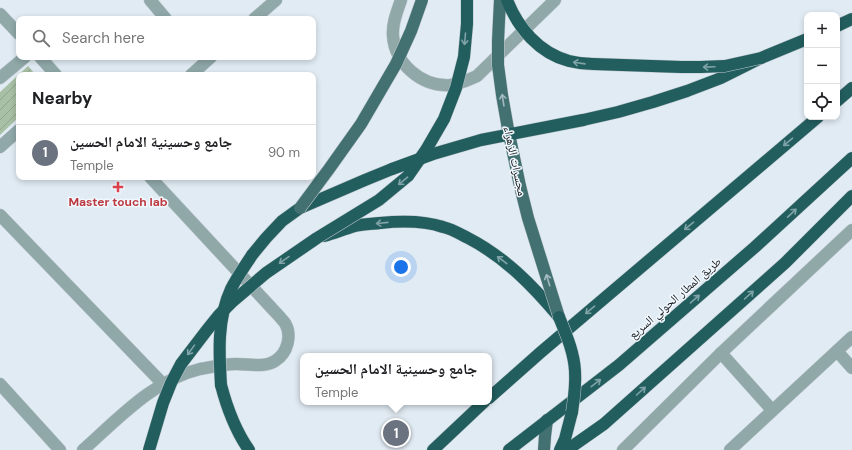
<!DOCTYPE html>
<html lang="en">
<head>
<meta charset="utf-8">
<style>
	body { margin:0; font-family:"DM Sans","Noto Naskh Arabic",sans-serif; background:#f6f6f6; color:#202124 }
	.controls { position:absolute; right:12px; top:12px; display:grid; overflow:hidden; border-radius:8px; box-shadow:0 2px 6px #0003 }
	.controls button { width:36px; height:36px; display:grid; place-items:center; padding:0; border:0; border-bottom:1px solid #e0e0e0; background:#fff; color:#202124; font:20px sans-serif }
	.you { position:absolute; left:401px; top:267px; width:14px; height:14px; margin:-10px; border:3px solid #fff; border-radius:50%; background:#1a73e8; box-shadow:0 0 0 6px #1a73e833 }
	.badge { display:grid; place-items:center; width:26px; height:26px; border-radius:50%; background:#1a73e8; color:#fff; font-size:13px; font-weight:700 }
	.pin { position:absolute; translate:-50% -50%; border:2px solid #fff; box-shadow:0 1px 4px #0006 }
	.popup { position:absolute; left:300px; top:353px; width:192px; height:52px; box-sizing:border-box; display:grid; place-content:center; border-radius:8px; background:#fff; filter:drop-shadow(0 1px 3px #0005); font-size:13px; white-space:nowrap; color:#757577 }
	.popup b { font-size:15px; color:#202124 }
	.popup::after { content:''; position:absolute; left:50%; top:100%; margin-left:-8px; border:8px solid transparent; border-top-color:#fff }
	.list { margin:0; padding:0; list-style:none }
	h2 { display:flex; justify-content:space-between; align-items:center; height:52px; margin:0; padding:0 16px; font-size:17px }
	h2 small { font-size:13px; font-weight:400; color:#757577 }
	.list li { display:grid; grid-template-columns:26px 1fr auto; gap:12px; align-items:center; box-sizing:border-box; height:56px; padding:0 16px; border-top:1px solid #e0e0e0 }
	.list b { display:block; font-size:15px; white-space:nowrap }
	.list p { margin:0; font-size:13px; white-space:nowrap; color:#757577 }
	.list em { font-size:13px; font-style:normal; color:#757577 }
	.icon { flex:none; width:22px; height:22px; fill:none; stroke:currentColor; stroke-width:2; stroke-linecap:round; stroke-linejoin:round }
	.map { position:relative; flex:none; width:852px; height:450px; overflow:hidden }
	.search { position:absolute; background:#fff; box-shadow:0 2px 6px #0003; left:16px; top:16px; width:300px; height:44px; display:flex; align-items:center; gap:10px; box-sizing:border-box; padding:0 14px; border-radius:8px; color:#757577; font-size:15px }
	.panel { position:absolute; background:#fff; box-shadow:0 2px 6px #0003; left:16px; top:72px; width:300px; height:108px; border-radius:8px }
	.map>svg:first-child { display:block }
	.garden { fill:url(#garden-furrows) }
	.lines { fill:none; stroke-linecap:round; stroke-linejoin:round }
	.minor-casing { stroke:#bcc5cc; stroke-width:13 }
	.major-casing { stroke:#bcc5cc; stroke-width:13 }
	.highway-casing { stroke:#bcc5cc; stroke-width:13 }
	.minor { stroke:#90a8a8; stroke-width:12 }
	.major { stroke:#437172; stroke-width:12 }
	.highway { stroke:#235e5f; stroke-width:12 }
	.major-bridge-casing { stroke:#bcc5cc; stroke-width:13; stroke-linecap:butt }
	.highway-bridge-casing { stroke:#bcc5cc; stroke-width:13; stroke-linecap:butt }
	.major-bridge { stroke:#437172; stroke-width:12 }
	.highway-bridge { stroke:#235e5f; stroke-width:12 }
	.oneway { stroke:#7fa3a7 }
	.oneway2 { stroke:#a2bbbf }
	.health-dot { fill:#e0444e; stroke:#f0f8fe; stroke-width:1.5 }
	.labels { text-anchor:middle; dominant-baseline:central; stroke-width:3; stroke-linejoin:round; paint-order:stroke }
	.street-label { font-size:12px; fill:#16191c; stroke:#f0f8fe }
	.health-label { font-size:12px; font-weight:bold; fill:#be3a42; stroke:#f0f8fe }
</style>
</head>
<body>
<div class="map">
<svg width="852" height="450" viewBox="0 0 852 450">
	<defs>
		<pattern id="garden-furrows" width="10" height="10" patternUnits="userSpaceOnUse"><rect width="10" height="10" fill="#a8c0a6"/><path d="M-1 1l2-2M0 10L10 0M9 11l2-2" fill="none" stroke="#90a48e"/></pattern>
	</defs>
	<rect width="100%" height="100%" fill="#e1ebf3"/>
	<path class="garden" d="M28,66L36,75H19V117L0,135V92Z"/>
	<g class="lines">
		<g class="minor-casing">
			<g id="minor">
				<path d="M150,0L166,19"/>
				<path d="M401,0C397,12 392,23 393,36C395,64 422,87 450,85C460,84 468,80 477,76L555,0"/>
				<path d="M0,14L19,34"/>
				<path d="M254,19L276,0"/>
				<path d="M40,57L56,75"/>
				<path d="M191,75L211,57"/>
				<path d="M0,78L25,57"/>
				<path d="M0,147L19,130"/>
				<path d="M0,215L163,384"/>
				<path d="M837,351L852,368"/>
				<path d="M721,353L772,410"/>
				<path d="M0,384L60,450"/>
				<path d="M83,450C118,419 153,380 200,369C212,367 224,364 236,364C249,364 264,368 275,361C288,353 292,335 285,323C283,321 281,318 279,316L150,177"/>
				<path d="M623,450L721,353L852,230"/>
				<path d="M730,450L852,337"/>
			</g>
		</g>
		<g class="major-casing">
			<path id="major" d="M544,450L545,436L547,420"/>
		</g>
		<g class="highway-casing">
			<g id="highway">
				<path d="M837,26L852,19"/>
				<path d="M837,101L852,88"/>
				<path d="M583,120L618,112L653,102L687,91L721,78L761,58L807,39"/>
				<path d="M324,236C334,233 345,229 355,226C363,224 372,224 380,223C399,221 425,221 443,227C452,229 460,234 468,238C505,257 533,286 559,317"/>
				<path d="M252,255L266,238L282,221L300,208L365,180L392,169"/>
				<path d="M221,385C227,408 235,430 249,450"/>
				<path d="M489,398L541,352L818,117"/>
				<path d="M433,450L484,402"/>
				<path d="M509,450L619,365L755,247L852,158"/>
				<path d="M560,450L565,439L572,412"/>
				<path d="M567,450L604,424L785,263L852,196"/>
			</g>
		</g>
		<use href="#minor" class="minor"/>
		<use href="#major" class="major"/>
		<use href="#highway" class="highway"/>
		<g class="major-bridge-casing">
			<g id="major-bridge">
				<path d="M500,0L498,41V65L502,95L508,129L520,186L528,218L559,317"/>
				<path d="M300,208L329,169L361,124L396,64L411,31L422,0"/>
			</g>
		</g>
		<g class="highway-bridge-casing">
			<g id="highway-bridge">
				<path d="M507,0C518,28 539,53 569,61C577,63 585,64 593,64L681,67H701L725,66L761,58"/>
				<path d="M392,169L433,154L481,140L583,120"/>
				<path d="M559,317C566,334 574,352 575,371C576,385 574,399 572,412"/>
				<path d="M221,385C219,353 217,319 231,289C237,277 245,266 252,255"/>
				<path d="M149,450L163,403L171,383L181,364L207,330L219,315L232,302L266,273L317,238L379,200L408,176L426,150L444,119L456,88L464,57L467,24V0"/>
			</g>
		</g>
		<use href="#major-bridge" class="major-bridge"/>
		<use href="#highway-bridge" class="highway-bridge"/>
	</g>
	<defs><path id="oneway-shaft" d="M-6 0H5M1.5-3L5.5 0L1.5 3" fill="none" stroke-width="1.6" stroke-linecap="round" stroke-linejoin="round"/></defs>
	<g class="oneway">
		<use href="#oneway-shaft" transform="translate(465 39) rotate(95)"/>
		<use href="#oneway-shaft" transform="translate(579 63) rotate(-172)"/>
		<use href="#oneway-shaft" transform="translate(709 67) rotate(178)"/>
		<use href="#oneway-shaft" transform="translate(788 142) rotate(140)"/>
		<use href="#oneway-shaft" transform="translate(403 181) rotate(140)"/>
		<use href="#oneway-shaft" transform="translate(792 213) rotate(-43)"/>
		<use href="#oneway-shaft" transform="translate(382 223) rotate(174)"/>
		<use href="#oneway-shaft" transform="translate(689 226) rotate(140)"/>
		<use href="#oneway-shaft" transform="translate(284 260) rotate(145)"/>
		<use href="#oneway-shaft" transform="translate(502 260) rotate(-143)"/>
		<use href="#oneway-shaft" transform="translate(749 295) rotate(-42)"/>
		<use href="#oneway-shaft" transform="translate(695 299) rotate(-41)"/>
		<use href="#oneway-shaft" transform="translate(590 310) rotate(140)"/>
		<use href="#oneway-shaft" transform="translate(191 350) rotate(126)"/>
		<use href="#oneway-shaft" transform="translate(596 383) rotate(-38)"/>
		<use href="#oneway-shaft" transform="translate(641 391) rotate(-42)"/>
	</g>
	<g class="oneway2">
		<use href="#oneway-shaft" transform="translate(503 100) rotate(-99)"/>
		<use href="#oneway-shaft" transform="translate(548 280) rotate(-107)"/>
	</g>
	<path class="health-dot" d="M116 181h4v4h4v4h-4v4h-4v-4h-4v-4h4z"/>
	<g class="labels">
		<g class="street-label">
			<text transform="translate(515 161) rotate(78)">مجسرات الزهراء</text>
			<text transform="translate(675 298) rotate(-41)">طريق المطار الحولي السريع</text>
		</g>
		<g class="health-label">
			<text x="118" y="202">Master touch lab</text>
		</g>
	</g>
</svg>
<div class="controls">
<button>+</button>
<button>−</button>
<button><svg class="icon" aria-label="locate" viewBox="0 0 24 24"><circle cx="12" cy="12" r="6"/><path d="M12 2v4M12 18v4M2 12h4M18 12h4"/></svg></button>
</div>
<div class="you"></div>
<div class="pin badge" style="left:396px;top:433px;background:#6b7280">1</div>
<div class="popup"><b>جامع وحسينية الامام الحسين</b>Temple</div>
<div class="search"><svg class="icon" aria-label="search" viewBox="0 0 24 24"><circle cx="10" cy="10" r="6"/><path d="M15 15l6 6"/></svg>Search here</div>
<section class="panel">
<h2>Nearby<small></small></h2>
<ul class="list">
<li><span class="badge" style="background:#6b7280">1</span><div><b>جامع وحسينية الامام الحسين</b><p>Temple</p></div><em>90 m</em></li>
</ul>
</section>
</div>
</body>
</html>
